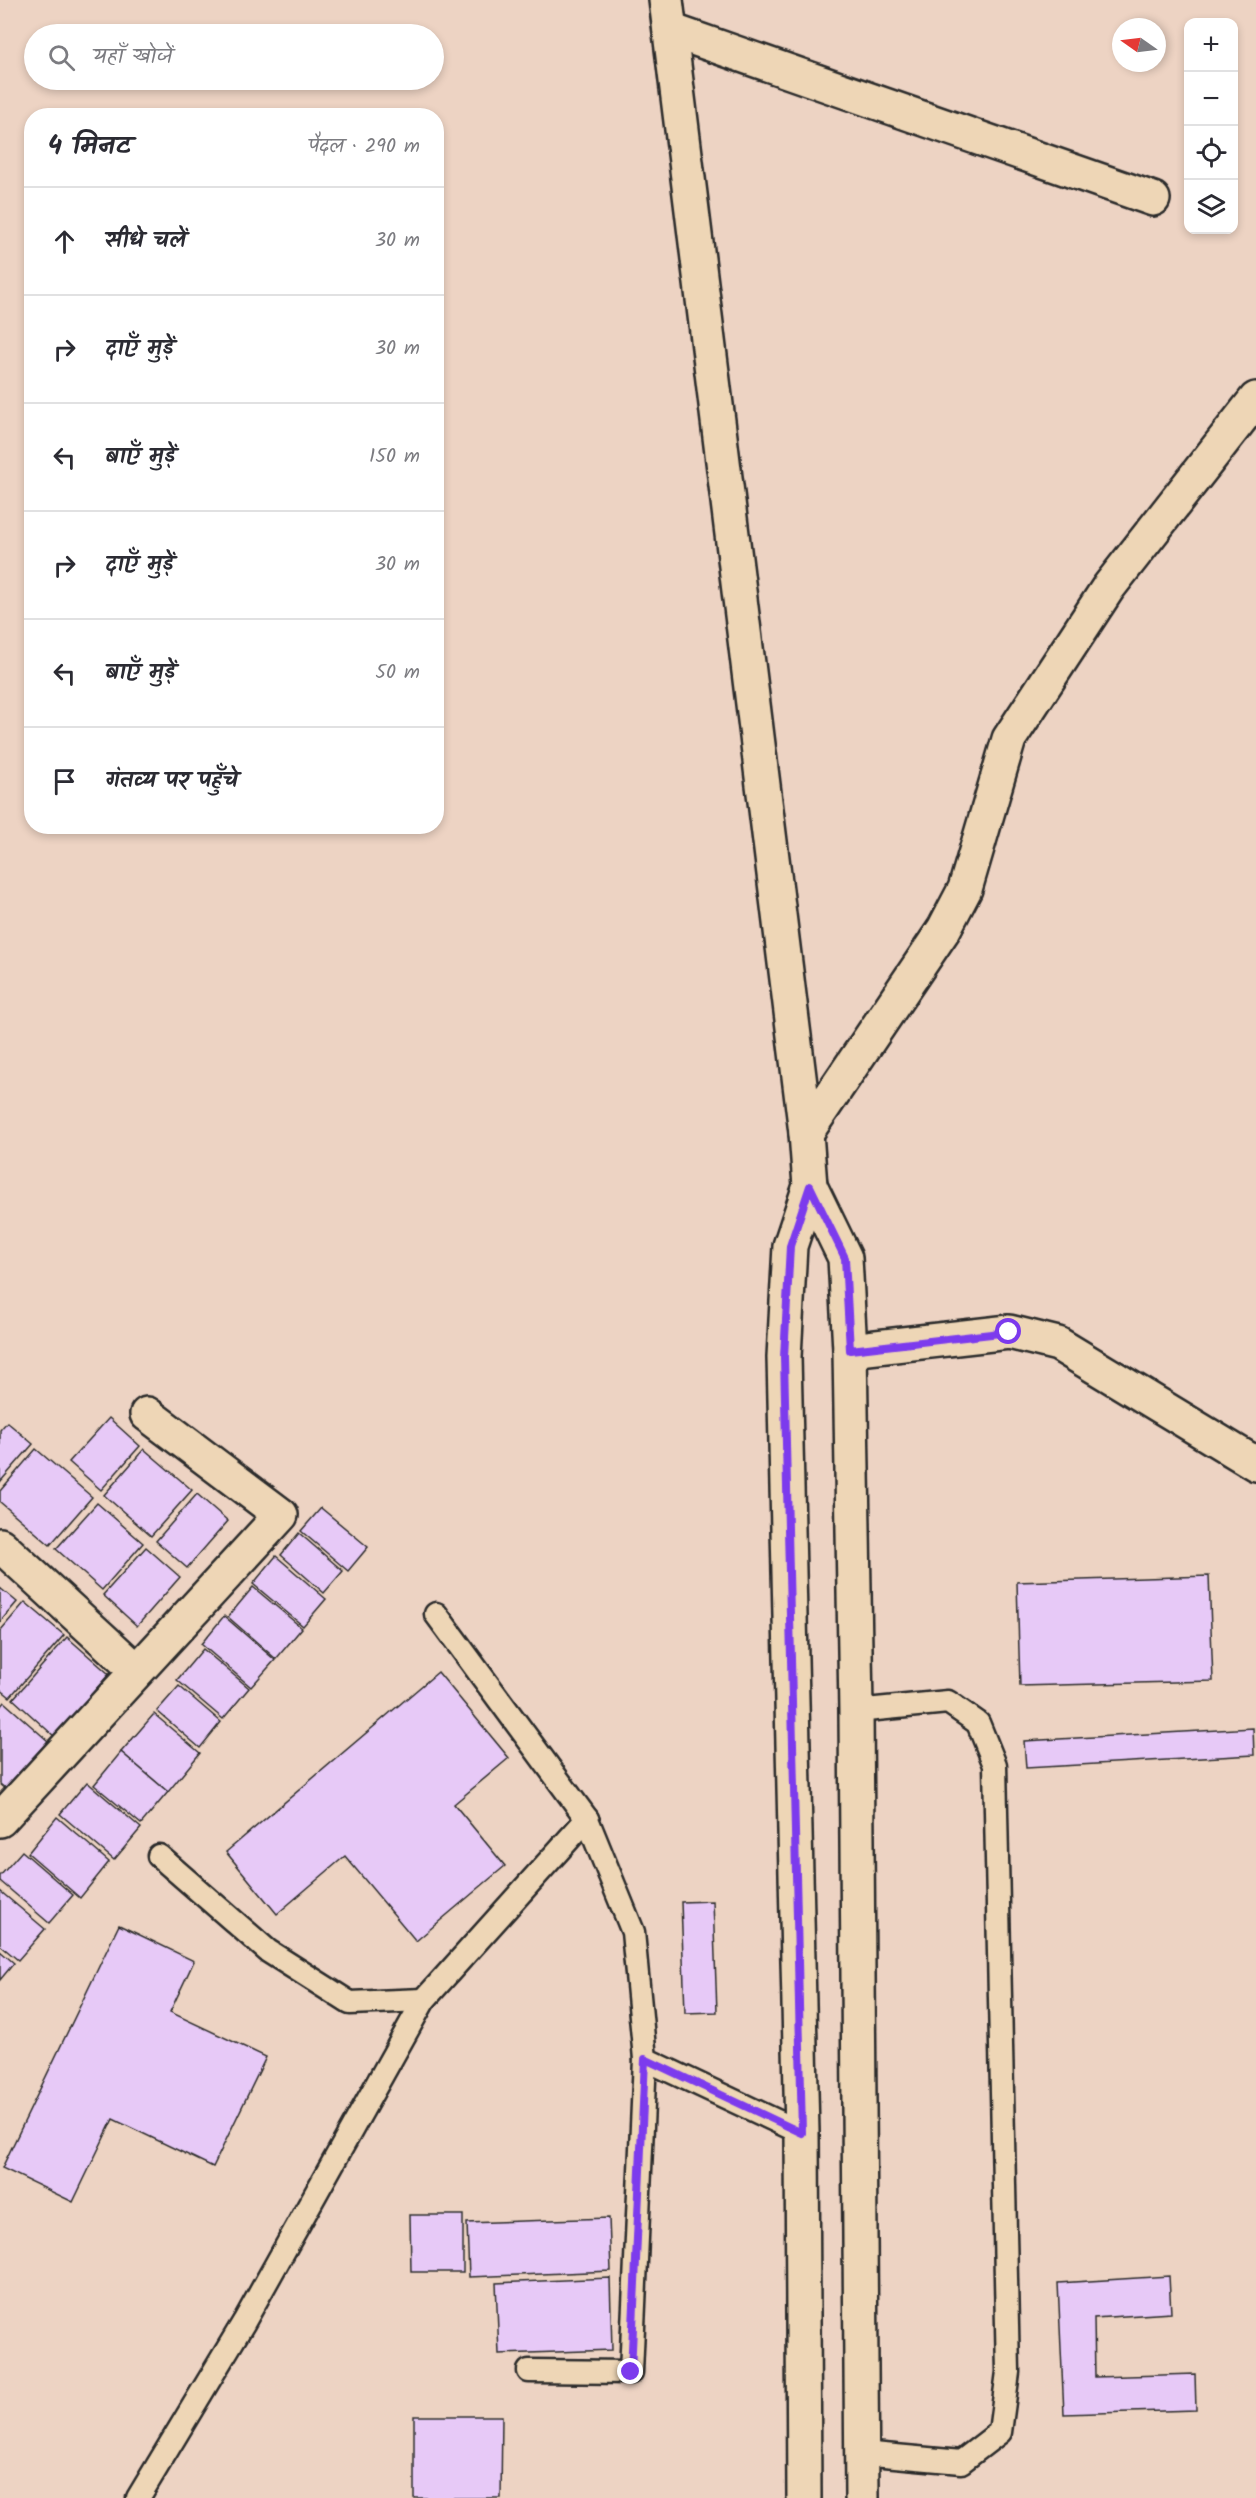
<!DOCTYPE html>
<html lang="hi">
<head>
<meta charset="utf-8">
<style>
	body { margin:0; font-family:Kalam,"Playpen Sans Deva",sans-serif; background:#f7f7f7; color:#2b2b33 }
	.controls { position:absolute; right:18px; top:18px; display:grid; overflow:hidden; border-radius:12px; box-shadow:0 3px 9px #0003 }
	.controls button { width:54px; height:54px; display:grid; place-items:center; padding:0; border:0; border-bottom:2px solid #e1e1e2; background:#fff; color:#2b2b33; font:30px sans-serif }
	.compass { position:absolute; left:1112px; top:18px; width:54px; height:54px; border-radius:50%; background:#fff; box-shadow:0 3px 9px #0003; rotate:284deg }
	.stop { position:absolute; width:18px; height:18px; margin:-14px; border:4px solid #7c3aed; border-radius:50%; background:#fff }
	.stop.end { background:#7c3aed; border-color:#fff; box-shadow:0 2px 6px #0008 }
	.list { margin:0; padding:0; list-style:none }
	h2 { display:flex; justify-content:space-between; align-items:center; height:78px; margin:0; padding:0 24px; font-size:26px }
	h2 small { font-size:20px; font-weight:400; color:#7c7c81 }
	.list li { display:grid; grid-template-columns:39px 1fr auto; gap:18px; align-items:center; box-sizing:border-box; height:108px; padding:0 24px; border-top:2px solid #e1e1e2 }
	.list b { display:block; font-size:22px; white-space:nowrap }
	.list em { font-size:20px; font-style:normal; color:#7c7c81 }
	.icon { flex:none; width:33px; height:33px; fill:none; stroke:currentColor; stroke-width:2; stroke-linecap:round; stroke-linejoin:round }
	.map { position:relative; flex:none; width:1256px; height:2498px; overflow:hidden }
	.search { position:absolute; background:#fff; box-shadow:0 3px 9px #0003; left:24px; top:24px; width:420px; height:66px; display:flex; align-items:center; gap:15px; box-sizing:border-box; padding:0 21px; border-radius:33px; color:#7c7c81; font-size:22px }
	.panel { position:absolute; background:#fff; box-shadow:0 3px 9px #0003; left:24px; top:108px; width:420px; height:726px; border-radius:24px }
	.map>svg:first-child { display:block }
	.building { fill:#e7c9f7; stroke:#2b2b2b; stroke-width:1.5 }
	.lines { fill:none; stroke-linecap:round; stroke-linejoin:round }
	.service-casing { stroke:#2b2b2b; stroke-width:27 }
	.minor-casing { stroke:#2b2b2b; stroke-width:38 }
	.service { stroke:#eed6b6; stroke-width:22 }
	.minor { stroke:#eed6b6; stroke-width:33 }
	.route { stroke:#7c3aed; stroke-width:8 }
</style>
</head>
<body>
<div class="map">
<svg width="1256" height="2498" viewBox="0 0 1256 2498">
	<rect width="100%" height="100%" fill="#edd3c3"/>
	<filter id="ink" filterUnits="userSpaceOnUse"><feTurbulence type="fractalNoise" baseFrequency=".0167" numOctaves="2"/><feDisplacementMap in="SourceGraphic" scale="12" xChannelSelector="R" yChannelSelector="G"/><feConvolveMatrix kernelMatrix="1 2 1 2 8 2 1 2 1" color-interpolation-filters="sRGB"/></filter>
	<g filter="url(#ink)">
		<g class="building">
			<path d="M109,1418L140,1446L101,1490L69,1462Z"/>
			<path d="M7,1422L33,1444L0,1482V1430Z"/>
			<path d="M36,1449L92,1497L50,1545L0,1502V1491Z"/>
			<path d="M144,1449L192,1490L151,1536L104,1495Z"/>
			<path d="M197,1494L228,1521L187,1568L156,1541Z"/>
			<path d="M97,1503L143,1543L102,1590L56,1549Z"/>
			<path d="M321,1508L368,1547L348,1571L301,1531Z"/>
			<path d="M299,1533L343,1571L324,1593L281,1555Z"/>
			<path d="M146,1547L180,1577L137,1626L103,1595Z"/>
			<path d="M276,1556L326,1599L303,1626L253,1584Z"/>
			<path d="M1209,1576L1213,1681L1020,1686L1017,1582Z"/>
			<path d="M253,1587L302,1628L276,1659L228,1617Z"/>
			<path d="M0,1588L17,1602L0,1622Z"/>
			<path d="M25,1602L64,1635L10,1697L0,1689V1631Z"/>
			<path d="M224,1616L275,1660L251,1687L201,1644Z"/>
			<path d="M67,1637L109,1674L55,1737L13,1699Z"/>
			<path d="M203,1649L249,1688L223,1719L177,1680Z"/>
			<path d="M438,1672L509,1758L454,1804L505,1866L416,1941L345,1856L277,1914L226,1852Z"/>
			<path d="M179,1686L221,1722L200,1748L157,1711Z"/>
			<path d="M4,1702L48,1741L6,1789L0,1784V1707Z"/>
			<path d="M154,1714L200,1753L168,1792L121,1752Z"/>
			<path d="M1253,1728L1254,1755L1026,1768L1024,1741Z"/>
			<path d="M121,1752L168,1792L141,1824L94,1785Z"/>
			<path d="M87,1782L141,1828L114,1860L60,1814Z"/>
			<path d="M57,1817L109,1862L80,1898L28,1853Z"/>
			<path d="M22,1851L73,1895L49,1923L0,1881V1876Z"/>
			<path d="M0,1891L45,1929L18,1960L0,1945Z"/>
			<path d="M713,1901L717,2012L685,2013L681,1902Z"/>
			<path d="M119,1925L194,1961L170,2012L266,2057L213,2167L113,2119L73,2202L2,2168Z"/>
			<path d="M0,1951L14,1963L0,1980Z"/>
			<path d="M410,2215H463V2272H411Z"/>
			<path d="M609,2218L611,2271L469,2277L467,2223Z"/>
			<path d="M1169,2276L1171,2313L1094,2318L1095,2377L1195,2374L1196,2410L1064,2414L1058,2283Z"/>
			<path d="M610,2278L612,2350L499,2354L496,2283Z"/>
			<path d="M414,2416H502L501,2498H414Z"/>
		</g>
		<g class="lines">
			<g class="service-casing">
				<g id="service">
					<path d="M436,1614L587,1819L633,1932L645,2059L802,2133"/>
					<path d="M856,1711L948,1702L978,1723L995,1765L1008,2372L1000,2432L961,2462L862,2453"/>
					<path d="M159,1856L268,1951L350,2003L424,2000"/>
					<path d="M529,2371L631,2372L645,2059"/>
					<path d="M138,2498L244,2322L424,2000L587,1819"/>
				</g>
			</g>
			<g class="minor-casing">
				<g id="minor">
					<path d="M666,0L806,1133L810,1186L790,1246L784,1357L802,2133L804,2498"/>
					<path d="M670,30L1153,199"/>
					<path d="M806,1133L944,929L965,889L1009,739L1108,588L1256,399"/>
					<path d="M810,1186L845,1258L850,1350L856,1711L862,2498"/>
					<path d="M850,1350L1009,1332L1058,1344L1256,1464"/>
					<path d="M0,1545L136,1670"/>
					<path d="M0,1820L281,1515L147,1414"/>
				</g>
			</g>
			<use href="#service" class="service"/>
			<use href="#minor" class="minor"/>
		</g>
	</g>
	<g class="lines" filter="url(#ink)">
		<path class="route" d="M631,2372L645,2059L802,2133L784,1357L790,1246L810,1186L845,1258L850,1350L1009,1332"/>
	</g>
</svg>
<div class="controls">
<button>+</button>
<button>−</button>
<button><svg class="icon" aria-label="locate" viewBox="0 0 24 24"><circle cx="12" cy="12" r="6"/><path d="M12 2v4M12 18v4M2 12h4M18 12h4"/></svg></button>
<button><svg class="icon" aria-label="layers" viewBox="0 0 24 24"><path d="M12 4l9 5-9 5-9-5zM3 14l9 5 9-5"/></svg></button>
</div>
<svg class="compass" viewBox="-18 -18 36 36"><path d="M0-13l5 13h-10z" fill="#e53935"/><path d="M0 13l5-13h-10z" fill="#7c7c81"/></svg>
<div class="stop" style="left:1009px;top:1332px"></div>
<div class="stop end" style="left:631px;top:2372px"></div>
<div class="search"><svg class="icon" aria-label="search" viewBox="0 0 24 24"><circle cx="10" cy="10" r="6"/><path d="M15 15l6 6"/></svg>यहाँ खोजें</div>
<section class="panel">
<h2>4 मिनट<small>पैदल · 290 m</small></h2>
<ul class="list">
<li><svg class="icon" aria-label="ahead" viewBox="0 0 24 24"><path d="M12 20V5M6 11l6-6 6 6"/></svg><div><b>सीधे चलें</b></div><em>30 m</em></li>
<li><svg class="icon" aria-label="right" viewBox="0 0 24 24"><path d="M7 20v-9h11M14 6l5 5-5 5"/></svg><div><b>दाएँ मुड़ें</b></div><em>30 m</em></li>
<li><svg class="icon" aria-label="left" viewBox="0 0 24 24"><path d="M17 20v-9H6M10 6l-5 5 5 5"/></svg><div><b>बाएँ मुड़ें</b></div><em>150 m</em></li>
<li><svg class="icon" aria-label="right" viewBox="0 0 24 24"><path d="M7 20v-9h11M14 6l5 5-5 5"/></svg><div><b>दाएँ मुड़ें</b></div><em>30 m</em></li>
<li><svg class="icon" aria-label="left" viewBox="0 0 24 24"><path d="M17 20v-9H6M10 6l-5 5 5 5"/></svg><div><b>बाएँ मुड़ें</b></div><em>50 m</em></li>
<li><svg class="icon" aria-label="arrive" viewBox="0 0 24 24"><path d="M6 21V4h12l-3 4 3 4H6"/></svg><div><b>गंतव्य पर पहुँचे</b></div></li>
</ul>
</section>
</div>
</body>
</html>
